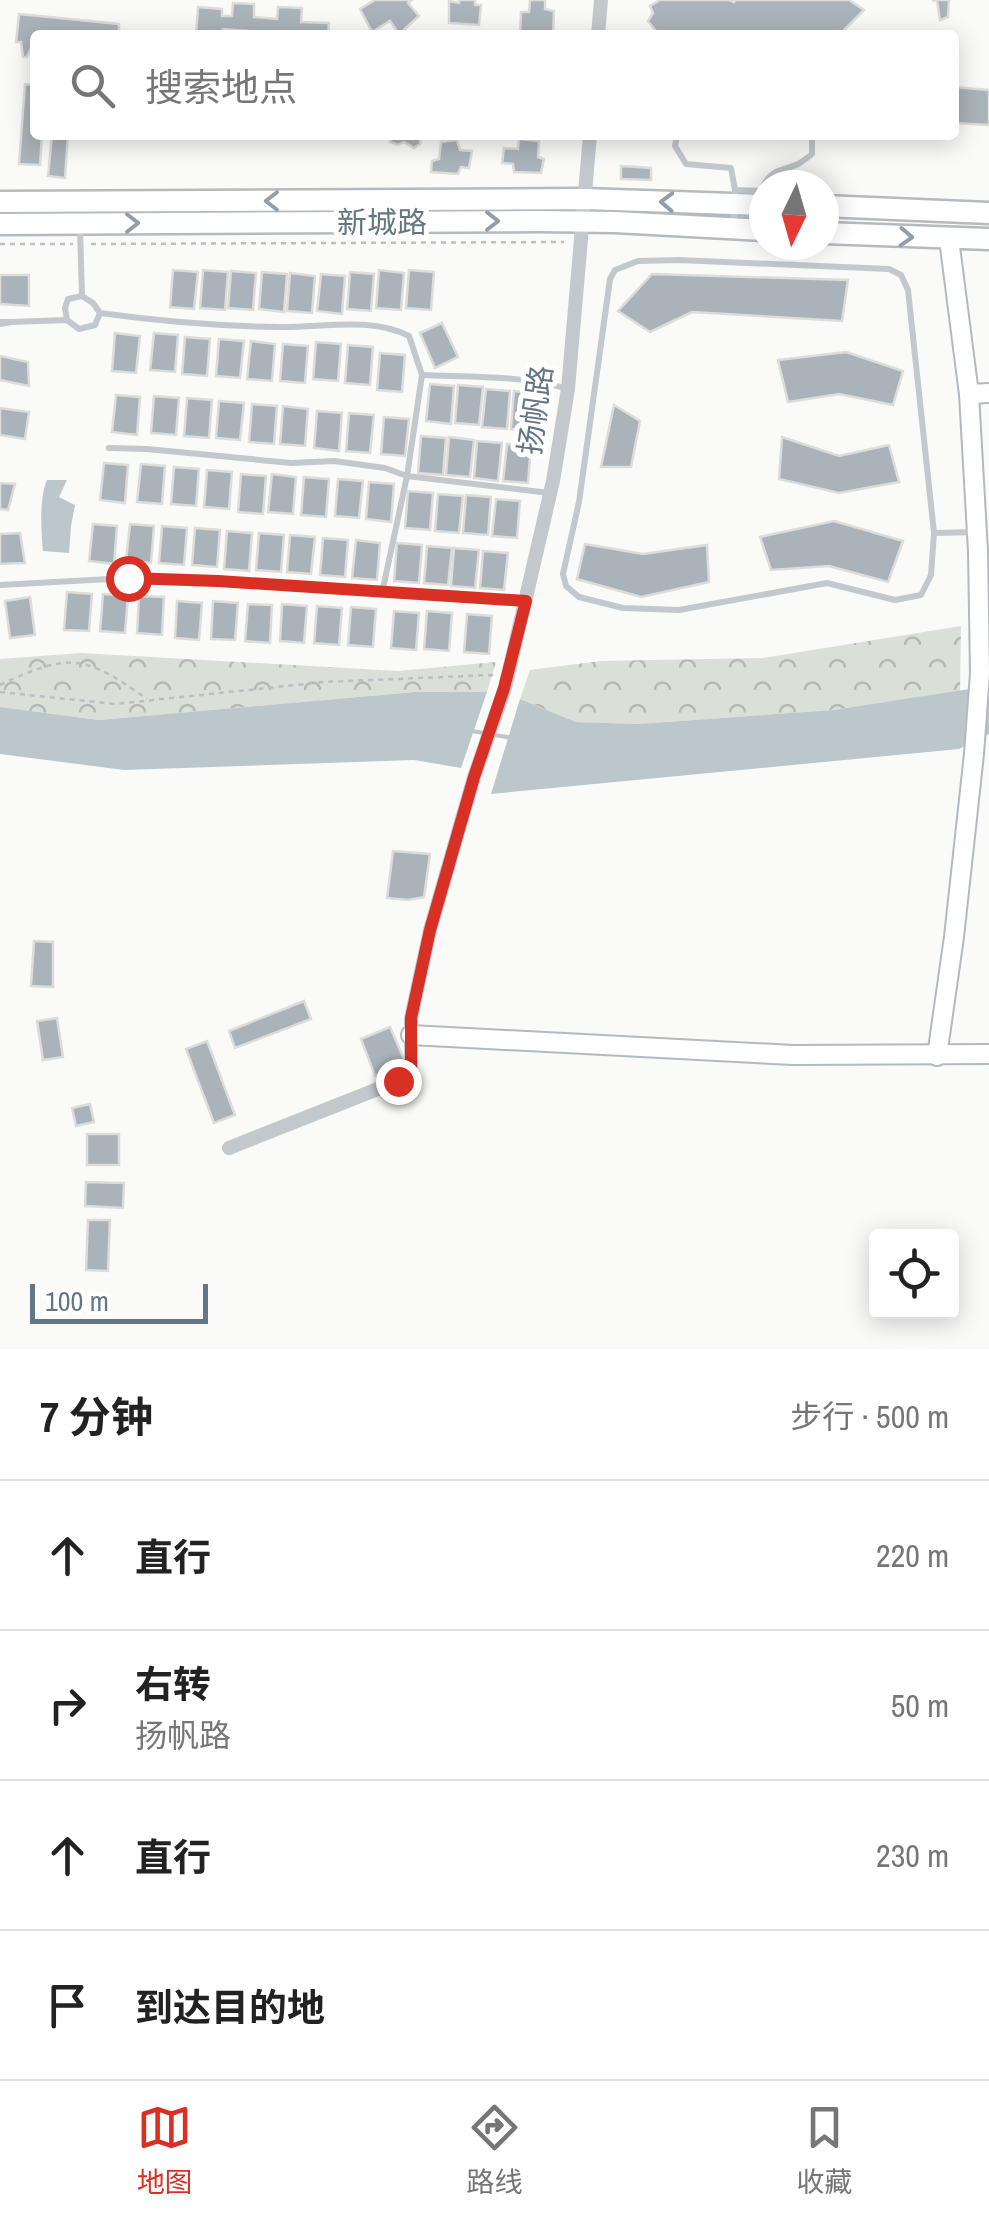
<!DOCTYPE html>
<html lang="zh">
<head>
<meta charset="utf-8">
<style>
	body { margin:0; font-family:"Archivo Narrow","Noto Sans SC",sans-serif; background:#f2f2f2; color:#222 }
	.controls { position:absolute; right:30px; bottom:30px; display:grid; overflow:hidden; border-radius:10px; box-shadow:0 5px 25px #0003 }
	.controls button { width:90px; height:90px; display:grid; place-items:center; padding:0; border:0; border-bottom:2px solid #e0e0e0; background:#fff; color:#222; font:50px sans-serif }
	.compass { position:absolute; left:749px; top:170px; width:90px; height:90px; border-radius:50%; background:#fff; box-shadow:0 5px 25px #0003; rotate:185deg }
	.scale { position:absolute; left:30px; bottom:25px; width:178px; box-sizing:border-box; padding-left:10px; border:5px solid #657683; border-top:0; font-size:28px; line-height:35px; white-space:nowrap; color:#657683; -webkit-text-stroke:8px #fff; paint-order:stroke }
	.stop { position:absolute; width:30px; height:30px; margin:-22px; border:8px solid #d93025; border-radius:50%; background:#fff }
	.stop.end { background:#d93025; border-color:#fff; box-shadow:0 2px 10px #0008 }
	.list { margin:0; padding:0; list-style:none }
	h2 { display:flex; justify-content:space-between; align-items:center; height:130px; margin:0; padding:0 40px; font-size:42px }
	h2 small { font-size:32px; font-weight:400; color:#767676 }
	.list li { display:grid; grid-template-columns:65px 1fr auto; gap:30px; align-items:center; box-sizing:border-box; height:150px; padding:0 40px; border-top:2px solid #e0e0e0 }
	.list b { display:block; font-size:38px; white-space:nowrap }
	.list p { margin:0; font-size:32px; white-space:nowrap; color:#767676 }
	.list em { font-size:32px; font-style:normal; color:#767676 }
	.icon { flex:none; width:55px; height:55px; fill:none; stroke:currentColor; stroke-width:2; stroke-linecap:round; stroke-linejoin:round }
	.map { position:relative; flex:none; width:989px; height:1349px; overflow:hidden }
	.search { position:absolute; background:#fff; box-shadow:0 5px 25px #0003; left:30px; right:30px; top:30px; height:110px; display:flex; align-items:center; gap:25px; box-sizing:border-box; padding:0 35px; border-radius:10px; color:#767676; font-size:38px }
	.sheet { height:730px; background:#fff }
	nav { display:flex; justify-content:space-around; align-items:center; box-sizing:border-box; height:140px; border-top:2px solid #e0e0e0; background:#fff; font-size:28px; color:#767676 }
	nav a { display:grid; justify-items:center; gap:5px }
	nav .on { color:#d93025 }
	.map>svg:first-child { display:block }
	.park { fill:url(#park-crowns) }
	.water { fill:#bbc7cb }
	.lines { fill:none; stroke-linecap:round; stroke-linejoin:round }
	.stream { stroke:#bbc7cb; stroke-width:4 }
	.building { fill:#aab3b9; stroke:#dcdcda; stroke-width:2.5 }
	.secondary-casing { stroke:#b3babf; stroke-width:22 }
	.primary-casing { stroke:#b5babe; stroke-width:25 }
	.path { stroke:#bbbfc2; stroke-width:2.5; stroke-dasharray:5 5; stroke-linecap:butt }
	.lane { stroke:#c3c8cc; stroke-width:6 }
	.street { stroke:#c3c8cc; stroke-width:14 }
	.secondary { stroke:#fff; stroke-width:18 }
	.primary { stroke:#fff; stroke-width:20 }
	.oneway { stroke:#939fa8 }
	.route { stroke:#d93025; stroke-width:12 }
	.labels { text-anchor:middle; dominant-baseline:central; stroke-width:10; stroke-linejoin:round; paint-order:stroke }
	.street-label { font-size:30px; fill:#657683; stroke:#fff }
</style>
</head>
<body>
<div class="map">
<svg width="989" height="1349" viewBox="0 0 989 1349">
	<defs>
		<pattern id="park-crowns" width="20" height="18" patternUnits="userSpaceOnUse" patternTransform="scale(2.5)"><rect width="20" height="18" fill="#dadfd7"/><path d="M2 6a3 3 0 1 1 6 0M12 15a3 3 0 1 1 6 0" fill="none" stroke="#b4b9b4"/></pattern>
	</defs>
	<rect width="100%" height="100%" fill="#fafaf8"/>
	<g class="park">
		<path d="M961,626L960,691L833,710L638,724L576,722L520,699L530,670L601,661L763,658Z"/>
		<path d="M81,653L398,671L496,662L487,692H415L99,720L0,707V659Z"/>
	</g>
	<g class="water">
		<path d="M47,480H67L59,497L75,505L71,526L69,553L43,551C41,529 39,499 47,480Z"/>
		<path d="M989,686V734L959,749L491,794L520,699L576,722L638,724L833,710Z"/>
		<path d="M415,692H487L461,768L414,760L124,770L0,754V707L99,720Z"/>
	</g>
	<g class="lines">
		<path class="stream" d="M472,731L512,738"/>
	</g>
	<g class="building">
		<path d="M375,0H412L408,3L419,16L399,34L390,21L372,32L360,9Z"/>
		<path d="M459,0H475V5H481L479,25L449,23V1L459,3Z"/>
		<path d="M530,0H545V9L554,11L553,35L520,33L521,12H529Z"/>
		<path d="M660,0H729L734,2L736,0H849L864,10L839,35H659L648,21L653,13L650,6Z"/>
		<path d="M932,0H949L948,17L940,20L937,1Z"/>
		<path d="M233,3L254,4V17L277,19L278,7L302,8L301,22L329,23L328,35H248V31L223,29V35H196L198,7L222,9V16H232Z"/>
		<path d="M19,14L119,24V35H35V43H33L27,57H23L21,42H16Z"/>
		<path d="M25,84L35,85V135H42L40,165L19,164Z"/>
		<path d="M954,87L989,90V125L954,123Z"/>
		<path d="M52,135H68L65,178L48,176Z"/>
		<path d="M392,135H421L420,144L414,148L404,142L398,145L390,142Z"/>
		<path d="M519,139L539,141L538,157L544,159L541,173L514,172L513,164L502,163L504,148L518,149Z"/>
		<path d="M457,140L460,150L472,151L469,168L461,167L458,174L431,172L432,161L439,159L441,142Z"/>
		<path d="M621,166L651,168V180L621,179Z"/>
		<path d="M173,270L198,272L194,309L170,307Z"/>
		<path d="M203,270L228,272L225,310L200,308Z"/>
		<path d="M379,270L404,273L401,310L376,308Z"/>
		<path d="M409,270L434,272L431,310L406,308Z"/>
		<path d="M231,271L256,273L253,310L228,308Z"/>
		<path d="M262,272L287,274L284,312L259,309Z"/>
		<path d="M350,272L374,274L371,311L347,309Z"/>
		<path d="M290,273L315,276L312,313L287,311Z"/>
		<path d="M321,274L345,276L342,314L317,311Z"/>
		<path d="M652,274L848,280L842,321L692,312L650,332L618,311Z"/>
		<path d="M0,275H29V306L0,304Z"/>
		<path d="M442,323L458,357L435,368L420,333Z"/>
		<path d="M115,333L140,336L136,373L112,371Z"/>
		<path d="M154,333L178,335L175,372L150,370Z"/>
		<path d="M185,337L210,339L207,376L182,374Z"/>
		<path d="M219,339L244,341L240,378L216,376Z"/>
		<path d="M251,341L275,344L272,381L247,379Z"/>
		<path d="M316,342L341,344L338,381L313,379Z"/>
		<path d="M283,344L308,346L305,383L280,381Z"/>
		<path d="M348,345L373,347L370,385L345,383Z"/>
		<path d="M846,352L903,371L893,405L839,394L788,402L778,360Z"/>
		<path d="M380,353L405,355L402,392L377,390Z"/>
		<path d="M0,356L28,362L29,386L0,380Z"/>
		<path d="M430,384L454,386L451,424L426,421Z"/>
		<path d="M458,385L483,387L479,425L455,423Z"/>
		<path d="M486,389L510,391L507,429L482,427Z"/>
		<path d="M514,391L539,394L536,431L511,429Z"/>
		<path d="M116,395L140,397L137,435L112,432Z"/>
		<path d="M154,396L179,398L176,435L151,433Z"/>
		<path d="M187,398L212,400L209,438L184,436Z"/>
		<path d="M219,401L244,403L240,440L216,438Z"/>
		<path d="M252,404L277,406L274,444L249,442Z"/>
		<path d="M614,405L640,421L631,467H601Z"/>
		<path d="M283,406L308,409L305,446L280,444Z"/>
		<path d="M0,408L29,412L25,439L0,435Z"/>
		<path d="M317,411L342,413L339,451L314,448Z"/>
		<path d="M349,413L374,415L370,453L346,451Z"/>
		<path d="M384,417L409,419L405,456L381,454Z"/>
		<path d="M421,436L446,438L443,475L418,473Z"/>
		<path d="M449,437L474,440L470,477L446,475Z"/>
		<path d="M782,437L839,456L889,445L899,482L839,493L779,479Z"/>
		<path d="M477,441L502,443L498,481L474,478Z"/>
		<path d="M507,444L531,446L528,483L503,481Z"/>
		<path d="M104,463L128,465L125,503L100,500Z"/>
		<path d="M141,464L165,466L162,504L137,502Z"/>
		<path d="M174,467L199,469L196,506L171,504Z"/>
		<path d="M207,470L232,472L229,509L204,507Z"/>
		<path d="M241,474L266,476L263,514L238,512Z"/>
		<path d="M272,474L296,477L293,514L268,512Z"/>
		<path d="M304,477L329,479L326,517L301,515Z"/>
		<path d="M338,479L363,481L359,518L335,516Z"/>
		<path d="M369,482L394,484L391,522L366,519Z"/>
		<path d="M0,483L15,484L8,510L0,509Z"/>
		<path d="M408,491L433,493L430,530L405,528Z"/>
		<path d="M438,494L463,496L459,533L435,531Z"/>
		<path d="M466,495L491,497L488,535L463,533Z"/>
		<path d="M496,499L520,501L517,538L492,536Z"/>
		<path d="M834,521L903,541L888,582L829,566L771,570L760,537Z"/>
		<path d="M93,524L117,526L114,564L89,561Z"/>
		<path d="M130,524L154,526L151,563L126,561Z"/>
		<path d="M162,526L187,528L184,565L159,563Z"/>
		<path d="M195,528L220,530L217,567L192,565Z"/>
		<path d="M227,531L252,533L249,571L224,569Z"/>
		<path d="M20,533L25,563L0,564V534Z"/>
		<path d="M259,533L284,535L281,572L256,570Z"/>
		<path d="M290,535L315,537L311,574L287,572Z"/>
		<path d="M323,538L348,540L345,577L320,575Z"/>
		<path d="M356,540L380,543L377,580L352,578Z"/>
		<path d="M397,543L422,545L419,583L394,581Z"/>
		<path d="M585,544L643,554L707,545L709,582L641,597L577,579Z"/>
		<path d="M427,546L452,548L448,585L424,583Z"/>
		<path d="M454,548L479,550L475,588L451,586Z"/>
		<path d="M483,551L508,553L504,590L480,588Z"/>
		<path d="M67,592L92,594L89,631L64,630Z"/>
		<path d="M103,594L128,596L125,633L100,631Z"/>
		<path d="M139,596L164,597L162,635L137,633Z"/>
		<path d="M30,597L35,635L10,638L5,601Z"/>
		<path d="M177,601L202,603L199,640L175,638Z"/>
		<path d="M213,601L238,603L235,640L211,639Z"/>
		<path d="M248,604L272,605L270,643L245,641Z"/>
		<path d="M282,604L307,606L304,643L280,641Z"/>
		<path d="M317,606L342,608L339,645L314,643Z"/>
		<path d="M351,607L376,609L373,647L348,645Z"/>
		<path d="M394,611L419,613L416,650L391,648Z"/>
		<path d="M427,611L452,613L449,651L424,649Z"/>
		<path d="M467,614L492,616L489,654L464,652Z"/>
		<path d="M393,851L430,854L424,897L408,900L387,898Z"/>
		<path d="M34,941L53,942V987L31,986Z"/>
		<path d="M304,1001L311,1019L235,1048L229,1031Z"/>
		<path d="M57,1018L63,1057L43,1060L37,1021Z"/>
		<path d="M390,1027L406,1064L375,1076L361,1039Z"/>
		<path d="M207,1041L235,1115L214,1123L186,1049Z"/>
		<path d="M90,1104L94,1122L76,1126L72,1108Z"/>
		<rect x="87" y="1134" width="32" height="31"/>
		<path d="M86,1182L124,1183L123,1208L85,1206Z"/>
		<path d="M88,1220H110L108,1271L86,1270Z"/>
	</g>
	<g class="lines">
		<g class="secondary-casing">
			<g id="secondary">
				<path d="M969,394L989,393"/>
				<path d="M411,1035L793,1055L989,1054"/>
				<path d="M937,1056L954,937L974,754L980,673L978,551L969,394L949,239"/>
			</g>
		</g>
		<g class="primary-casing">
			<g id="primary">
				<path d="M0,202L584,199L764,205"/>
				<path d="M824,206L989,213"/>
				<path d="M0,224L538,221L615,222L764,230"/>
				<path d="M824,233L989,239"/>
			</g>
		</g>
		<g class="path">
			<path d="M0,244H73"/>
			<path d="M91,244L564,242"/>
			<path d="M0,685C70,652 85,655 147,699"/>
			<path d="M0,692L115,704L324,682L492,675L495,678"/>
		</g>
		<g class="lane">
			<path d="M677,135L675,146L686,164L731,168L735,190L734,224"/>
			<path d="M764,185C772,169 783,171 798,164C800,163 810,156 812,154V135"/>
			<path d="M735,190L761,191"/>
			<path d="M80,228L82,296"/>
			<path d="M0,322H12L0,324"/>
			<path d="M12,322L67,320L79,329L95,325L100,313L93,303L82,296L68,299L65,308L67,320"/>
			<path d="M422,375C470,377 522,375 568,389"/>
			<path d="M109,448L147,449L291,463L334,461L385,468L407,476L549,493"/>
			<path d="M934,533L908,290L901,275L889,269L679,260L638,261L615,270L610,279L579,502L563,574L566,586L579,597L623,608L679,610L827,583L895,600L921,595L931,575L934,533L976,532"/>
			<path d="M0,585L128,578L219,581L382,593L407,476L422,375L409,336C369,316 322,328 278,327C219,326 158,321 100,313"/>
			<path d="M382,593L525,601"/>
		</g>
		<g class="street">
			<path d="M598,35L601,0"/>
			<path d="M229,1148L398,1081L411,1067V1018L430,930L474,777L505,688L553,481L568,389L590,135"/>
		</g>
		<use href="#secondary" class="secondary"/>
		<use href="#primary" class="primary"/>
	</g>
	<defs><path id="oneway-chevron" d="M-2-3.5L2.5 0L-2 3.5" fill="none" stroke-width="1.6" stroke-linecap="round" stroke-linejoin="round" transform="scale(2.5)"/></defs>
	<g class="oneway">
		<use href="#oneway-chevron" transform="translate(272 201) rotate(180)"/>
		<use href="#oneway-chevron" transform="translate(667 202) rotate(-178)"/>
		<use href="#oneway-chevron" transform="translate(492 221)"/>
		<use href="#oneway-chevron" transform="translate(132 223)"/>
		<use href="#oneway-chevron" transform="translate(906 237) rotate(3)"/>
	</g>
	<g class="lines">
		<path class="route" d="M128,578L218,581L526,601L504,688L474,777L430,930L411,1018V1067L398,1081"/>
	</g>
	<g class="labels">
		<g class="street-label">
			<text x="382" y="222">新城路</text>
			<text transform="translate(535 410) rotate(-82)">扬帆路</text>
		</g>
	</g>
</svg>
<div class="controls">
<button><svg class="icon" aria-label="locate" viewBox="0 0 24 24"><circle cx="12" cy="12" r="6"/><path d="M12 2v4M12 18v4M2 12h4M18 12h4"/></svg></button>
</div>
<svg class="compass" viewBox="-18 -18 36 36"><path d="M0-13l5 13h-10z" fill="#e53935"/><path d="M0 13l5-13h-10z" fill="#767676"/></svg>
<div class="scale">100 m</div>
<div class="stop" style="left:128px;top:578px"></div>
<div class="stop end" style="left:398px;top:1081px"></div>
<div class="search"><svg class="icon" aria-label="search" viewBox="0 0 24 24"><circle cx="10" cy="10" r="6"/><path d="M15 15l6 6"/></svg>搜索地点</div>
</div>
<section class="sheet">
<h2>7 分钟<small>步行 · 500 m</small></h2>
<ul class="list">
<li><svg class="icon" aria-label="ahead" viewBox="0 0 24 24"><path d="M12 20V5M6 11l6-6 6 6"/></svg><div><b>直行</b></div><em>220 m</em></li>
<li><svg class="icon" aria-label="right" viewBox="0 0 24 24"><path d="M7 20v-9h11M14 6l5 5-5 5"/></svg><div><b>右转</b><p>扬帆路</p></div><em>50 m</em></li>
<li><svg class="icon" aria-label="ahead" viewBox="0 0 24 24"><path d="M12 20V5M6 11l6-6 6 6"/></svg><div><b>直行</b></div><em>230 m</em></li>
<li><svg class="icon" aria-label="arrive" viewBox="0 0 24 24"><path d="M6 21V4h12l-3 4 3 4H6"/></svg><div><b>到达目的地</b></div></li>
</ul>
</section>
<nav>
<a class="on"><svg class="icon" aria-label="map" viewBox="0 0 24 24"><path d="M3 6l6-2 6 2 6-2v14l-6 2-6-2-6 2zM9 4v14M15 6v14"/></svg>地图</a>
<a><svg class="icon" aria-label="directions" viewBox="0 0 24 24"><path d="M12 3l9 9-9 9-9-9zM9 14v-3h6M13 9l2 2-2 2"/></svg>路线</a>
<a><svg class="icon" aria-label="saved" viewBox="0 0 24 24"><path d="M7 4h10v16l-5-4-5 4z"/></svg>收藏</a>
</nav>
</body>
</html>
